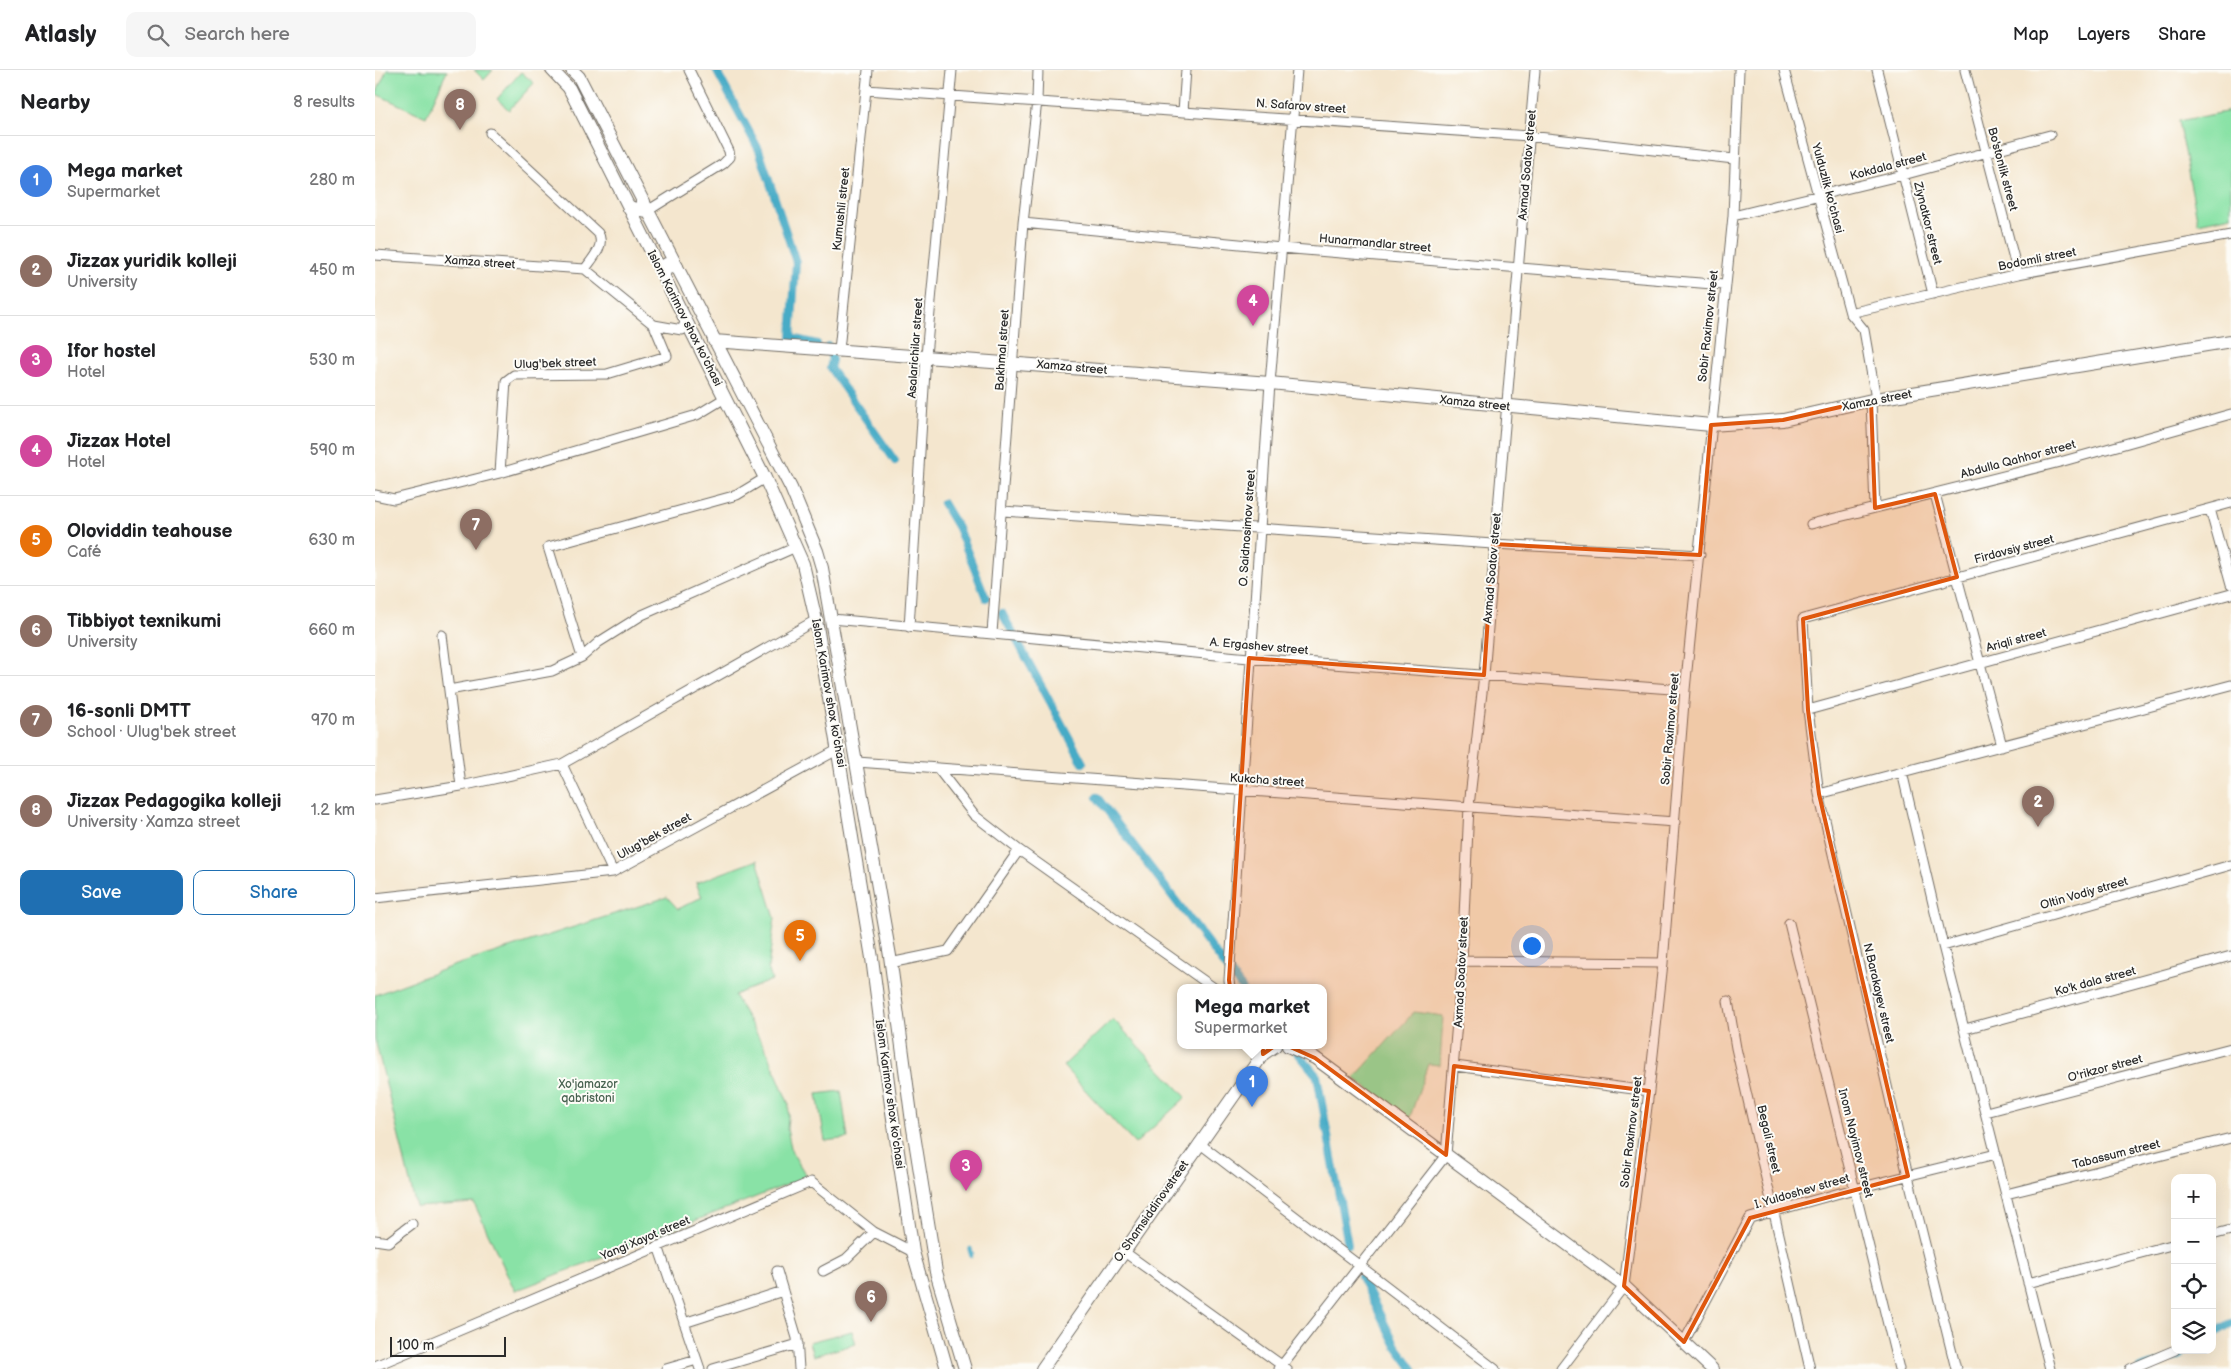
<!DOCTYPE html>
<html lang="en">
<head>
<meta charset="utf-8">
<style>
  body { margin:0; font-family:"Balsamiq Sans",sans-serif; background:#f6f6f6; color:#202124 }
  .controls { position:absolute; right:15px; bottom:15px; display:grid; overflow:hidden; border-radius:10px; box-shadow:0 5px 20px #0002 }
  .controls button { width:45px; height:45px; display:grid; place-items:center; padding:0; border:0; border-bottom:1px solid #e0e0e0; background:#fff; color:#202124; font:25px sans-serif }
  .scale { position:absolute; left:15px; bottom:12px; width:116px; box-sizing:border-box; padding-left:5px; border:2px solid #2b2b2b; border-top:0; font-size:14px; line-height:18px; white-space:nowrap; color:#2b2b2b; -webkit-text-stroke:4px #fdfcf7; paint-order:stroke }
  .you { position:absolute; left:1156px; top:875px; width:18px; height:18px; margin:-12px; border:4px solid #fff; border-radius:50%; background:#1a73e8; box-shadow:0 0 0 8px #1a73e833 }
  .badge { display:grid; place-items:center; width:32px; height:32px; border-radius:50%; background:#1f6fb2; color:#fff; font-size:16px; font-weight:700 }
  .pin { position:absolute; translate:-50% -41px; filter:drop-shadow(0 1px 2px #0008) }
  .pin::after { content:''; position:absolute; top:26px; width:18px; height:15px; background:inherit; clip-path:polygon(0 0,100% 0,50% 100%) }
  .popup { position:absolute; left:802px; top:914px; width:150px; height:65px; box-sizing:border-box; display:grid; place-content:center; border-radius:10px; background:#fff; filter:drop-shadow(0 1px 4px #0005); font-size:16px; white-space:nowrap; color:#757577 }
  .popup b { font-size:19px; color:#202124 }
  .popup::after { content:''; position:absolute; left:50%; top:100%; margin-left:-10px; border:10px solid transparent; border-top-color:#fff }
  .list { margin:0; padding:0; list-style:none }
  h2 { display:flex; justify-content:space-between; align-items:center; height:65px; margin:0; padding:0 20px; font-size:21px }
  h2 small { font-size:16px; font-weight:400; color:#757577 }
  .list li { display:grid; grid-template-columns:32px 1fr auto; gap:15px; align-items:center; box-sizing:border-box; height:90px; padding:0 20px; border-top:1px solid #e0e0e0 }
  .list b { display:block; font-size:19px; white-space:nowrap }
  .list p { margin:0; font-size:16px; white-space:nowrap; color:#757577 }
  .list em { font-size:16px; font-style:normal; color:#757577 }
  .actions { display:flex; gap:10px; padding:15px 20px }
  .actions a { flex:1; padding:11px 0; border:1px solid #1f6fb2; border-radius:10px; text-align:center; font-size:18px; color:#1f6fb2 }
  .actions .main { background:#1f6fb2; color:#fff }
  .icon { flex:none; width:28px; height:28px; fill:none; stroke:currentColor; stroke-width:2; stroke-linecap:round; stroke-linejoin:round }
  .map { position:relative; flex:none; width:1856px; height:1299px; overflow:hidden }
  header { display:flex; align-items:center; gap:30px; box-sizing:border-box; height:70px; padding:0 25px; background:#fff; border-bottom:1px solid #e0e0e0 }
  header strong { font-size:24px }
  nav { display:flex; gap:28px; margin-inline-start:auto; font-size:18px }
  .search { width:350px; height:45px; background:#f6f6f6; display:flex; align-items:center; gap:12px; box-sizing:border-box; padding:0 18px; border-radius:10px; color:#757577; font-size:19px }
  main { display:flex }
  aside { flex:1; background:#fff }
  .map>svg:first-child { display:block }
  .green { fill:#89e2a6; stroke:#5a8668 }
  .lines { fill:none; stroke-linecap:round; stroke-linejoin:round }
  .stream { stroke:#47abc6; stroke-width:2.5 }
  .canal { stroke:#47abc6; stroke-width:8 }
  .street-casing { stroke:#716c64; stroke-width:11 }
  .secondary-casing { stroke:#716c64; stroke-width:14 }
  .primary-casing { stroke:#716c64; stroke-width:16 }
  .street { stroke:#fff; stroke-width:9 }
  .secondary { stroke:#fff; stroke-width:12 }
  .primary { stroke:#fff; stroke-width:14 }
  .marked { fill:#df570e; fill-opacity:0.2; stroke:#df570e; stroke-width:4; stroke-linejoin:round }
  .labels { text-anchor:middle; stroke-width:4; stroke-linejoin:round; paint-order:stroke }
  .street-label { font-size:12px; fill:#2b2b2b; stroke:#fdfcf7 }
  .park-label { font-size:12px; fill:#476250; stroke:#fdfcf7 }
</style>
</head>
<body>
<header>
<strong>Atlasly</strong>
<div class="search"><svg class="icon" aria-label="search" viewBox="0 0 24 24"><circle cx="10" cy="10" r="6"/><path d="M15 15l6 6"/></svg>Search here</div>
<nav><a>Map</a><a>Layers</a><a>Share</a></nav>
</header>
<main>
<aside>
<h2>Nearby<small>8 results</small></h2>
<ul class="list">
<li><span class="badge" style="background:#3f7fe0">1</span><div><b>Mega market</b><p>Supermarket</p></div><em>280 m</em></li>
<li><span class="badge" style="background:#8d6e63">2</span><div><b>Jizzax yuridik kolleji</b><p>University</p></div><em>450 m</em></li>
<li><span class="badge" style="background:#d1479c">3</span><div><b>Ifor hostel</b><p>Hotel</p></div><em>530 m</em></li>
<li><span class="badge" style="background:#d1479c">4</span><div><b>Jizzax Hotel</b><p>Hotel</p></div><em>590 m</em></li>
<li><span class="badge" style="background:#e8710a">5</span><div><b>Oloviddin teahouse</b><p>Café</p></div><em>630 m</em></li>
<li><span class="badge" style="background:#8d6e63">6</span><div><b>Tibbiyot texnikumi</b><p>University</p></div><em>660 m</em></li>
<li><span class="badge" style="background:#8d6e63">7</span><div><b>16-sonli DMTT</b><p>School · Ulug'bek street</p></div><em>970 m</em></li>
<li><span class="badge" style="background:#8d6e63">8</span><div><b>Jizzax Pedagogika kolleji</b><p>University · Xamza street</p></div><em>1.2 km</em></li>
</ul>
<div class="actions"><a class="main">Save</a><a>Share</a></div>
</aside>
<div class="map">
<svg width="1856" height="1299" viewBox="0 0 1856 1299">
  <rect width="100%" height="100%" fill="#fdfcf7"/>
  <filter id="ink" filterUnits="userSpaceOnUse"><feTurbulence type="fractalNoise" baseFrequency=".02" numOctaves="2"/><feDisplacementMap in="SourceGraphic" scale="10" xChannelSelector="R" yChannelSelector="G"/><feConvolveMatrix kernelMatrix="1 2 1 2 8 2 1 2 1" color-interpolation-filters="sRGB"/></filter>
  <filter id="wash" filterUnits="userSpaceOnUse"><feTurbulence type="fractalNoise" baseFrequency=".0096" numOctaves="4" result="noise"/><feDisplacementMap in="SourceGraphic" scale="20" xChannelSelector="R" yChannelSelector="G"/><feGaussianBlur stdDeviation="1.12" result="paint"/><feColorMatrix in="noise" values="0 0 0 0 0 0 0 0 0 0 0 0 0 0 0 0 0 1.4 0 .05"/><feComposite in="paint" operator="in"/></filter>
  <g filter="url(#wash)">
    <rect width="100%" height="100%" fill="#f4e6ce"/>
    <path class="green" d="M12,0L72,1L51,47L1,24Z
      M99,0H118L109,10Z
      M146,2L159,13L134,40L122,29Z
      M1856,41V146L1823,153L1803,51Z
      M382,790L400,848L393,898L397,910L359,925L393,983L414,1035L412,1059L417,1082L432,1107L140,1221L99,1133L41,1137L0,969V925L75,897L292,827L303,839L327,827L321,813Z
      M1039,942L1068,946L1065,995L1053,994L1034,1050L979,1008Z
      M738,949L811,1027L760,1074L688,996Z
      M466,1021L473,1068L450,1071L442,1024Z
      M477,1261L481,1274L438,1286L434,1272Z"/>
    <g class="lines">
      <path class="stream" d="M595,1178H596L597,1180L594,1181Z
        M594,1181H597L598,1183L595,1184Z
        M595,1184H597V1186L596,1187Z"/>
      <path class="canal" d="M341,0L384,80L421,192L416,268L442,274
        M453,276L457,290L455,298L520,391
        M568,433L583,458L611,528
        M627,543L708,693
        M722,727L867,918
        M922,982L942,1006L973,1175
        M986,1207L1021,1276L1038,1299
        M1837,1265L1856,1253
        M1765,1299L1802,1287L1813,1280"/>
    </g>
  </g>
  <g filter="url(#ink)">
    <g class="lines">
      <g class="street-casing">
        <path id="street" d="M1409,0L1475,243L1489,260L1501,329
          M1502,0L1558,224
          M1590,0L1643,204
          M491,20L1154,66L1359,89
          M808,41L811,0
          M115,63L223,163C231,175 217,189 210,199
          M269,143L348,94L355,87L354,81L314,0
          M1358,146L1528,105L1675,65
          M648,153L906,178L1349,215
          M0,185L210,199L279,255L307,260L311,250
          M1475,243L1643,204L1856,165
          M464,280L493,0
          M1496,330L1500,438
          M125,403L131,311L139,305L232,304L292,286L279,255
          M1560,424L1627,676
          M0,425L19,429L125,403L322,345L350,328
          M1835,439L1856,515
          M628,441L1118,474L1325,485
          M1436,454L1685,392L1856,344
          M457,549L874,588L1310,620
          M534,557L551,286L577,0
          M617,563L648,153L662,31L663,0
          M67,565L86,716
          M207,587L173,477L362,425L390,408
          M74,620L177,601L207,587L224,572L267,545L421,477
          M1433,640L1856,524
          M482,692L1300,752
          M187,694L238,802
          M564,700L599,745L644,780L839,918
          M1527,702L1568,876L1675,1299
          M1444,724L1856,615
          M0,730L86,716L187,694L441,550
          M0,828L238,802L464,679
          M1414,853L1524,1299
          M1568,876L1856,795
          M1087,891L1288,893
          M515,893L573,881L644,780
          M855,918L854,910L895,313L922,0
          M1353,931L1361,978L1435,1299
          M1590,959L1856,886
          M1080,996L1274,1021
          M1611,1042L1856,978
          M824,1073L1120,1299
          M1631,1124L1856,1068
          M1837,1165L1856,1160
          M0,1170L13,1172L37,1154
          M283,1176L325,1299
          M748,1181L912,1299
          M402,1201L422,1268L424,1299
          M448,1201L471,1189L499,1162
          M1653,1213L1800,1174
          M309,1253L408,1221
          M1309,1272L1375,1148L1479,1119L1621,1084
          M0,1296L436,1112L499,1162L538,1182
          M291,1299L322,1290
          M338,1299L423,1274
          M904,1299L1071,1085L1087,891L1094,736L1109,605L1160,0
          M1186,1299L1249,1216L1274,1021L1288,893L1310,620L1358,146L1364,0
          M1581,1299L1533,1106L1444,724L1433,640L1428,549L1856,433
          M1755,1299L1800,1280"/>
      </g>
      <g class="secondary-casing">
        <path id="secondary" d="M177,0L194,18L390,408L428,494L441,550L497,888L516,1035L538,1182L572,1299
          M197,0L204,7L416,418L442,481L447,498L515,886L537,1052L561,1202L590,1299
          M339,271L895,313L1336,355L1408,350L1501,329L1856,271
          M913,976L940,988L1249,1216L1337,1299
          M667,1299L888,984L900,976"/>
      </g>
      <g class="primary-casing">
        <path id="primary" d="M255,138L263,141L267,137L268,132
          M288,203L292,195L301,197"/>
      </g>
      <use href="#street" class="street"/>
      <use href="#secondary" class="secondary"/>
      <use href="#primary" class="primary"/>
    </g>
  </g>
  <path class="marked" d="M1496,330L1500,438L1560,424L1582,507L1428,549L1433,640L1444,724L1533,1106L1375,1148L1309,1272L1249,1216L1274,1021L1079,996L1071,1085L940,988L913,976L901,975L888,984L887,960L856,924L854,910L874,588L1109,605L1118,474L1325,485L1336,355L1408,350Z"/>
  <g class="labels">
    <g class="street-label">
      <text transform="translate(926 36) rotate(4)" y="4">N. Safarov street</text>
      <text transform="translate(1152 95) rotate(-85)" y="4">Axmad Soatov street</text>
      <text transform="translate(1513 96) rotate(-15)" y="4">Kokdala street</text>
      <text transform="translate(1628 99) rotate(75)" y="4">Bo'stonlik street</text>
      <text transform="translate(1453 118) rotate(75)" y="4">Yulduzlik ko'chasi</text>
      <text transform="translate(466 139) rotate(-84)" y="4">Kumushli street</text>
      <text transform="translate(1553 153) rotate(76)" y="4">Ziynatkor street</text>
      <text transform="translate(1000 173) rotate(5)" y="4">Hunarmandlar street</text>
      <text transform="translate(1662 189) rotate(-11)" y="4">Bodomli street</text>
      <text transform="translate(105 192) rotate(4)" y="4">Xamza street</text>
      <text transform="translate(310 248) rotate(63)" y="4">Islom Karimov shox ko'chasi</text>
      <text transform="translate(1333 256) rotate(-84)" y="4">Sobir Raximov street</text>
      <text transform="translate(540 278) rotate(-86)" y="4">Asalarichilar street</text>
      <text transform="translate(627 280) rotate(-86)" y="4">Bakhmal street</text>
      <text transform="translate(180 293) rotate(-2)" y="4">Ulug'bek street</text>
      <text transform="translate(697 297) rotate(5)" y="4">Xamza street</text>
      <text transform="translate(1502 330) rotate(-11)" y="4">Xamza street</text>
      <text transform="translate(1100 333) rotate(6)" y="4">Xamza street</text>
      <text transform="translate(1643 389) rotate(-15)" y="4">Abdulla Qahhor street</text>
      <text transform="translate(872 458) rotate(-86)" y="4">O. Saidnosimov street</text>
      <text transform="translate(1639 479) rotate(-15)" y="4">Firdavsiy street</text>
      <text transform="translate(1117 498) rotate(-85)" y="4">Axmad Soatov street</text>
      <text transform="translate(1641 570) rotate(-15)" y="4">Ariqli street</text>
      <text transform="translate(884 576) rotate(5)" y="4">A. Ergashev street</text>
      <text transform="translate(454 623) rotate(80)" y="4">Islom Karimov shox ko'chasi</text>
      <text transform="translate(1295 659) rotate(-85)" y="4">Sobir Raximov street</text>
      <text transform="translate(892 710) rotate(4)" y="4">Kukcha street</text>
      <text transform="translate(279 766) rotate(-29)" y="4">Ulug'bek street</text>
      <text transform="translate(1709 823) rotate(-16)" y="4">Oltin Vodiy street</text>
      <text transform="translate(1086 902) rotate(-87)" y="4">Axmad Soatov street</text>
      <text transform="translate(1720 911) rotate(-15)" y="4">Ko'k dala street</text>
      <text transform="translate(1504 923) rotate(77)" y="4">N.Barakayev street</text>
      <text transform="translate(1730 998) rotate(-15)" y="4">O'rikzor street</text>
      <text transform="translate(515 1024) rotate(82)" y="4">Islom Karimov shox ko'chasi</text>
      <text transform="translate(1256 1062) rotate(-83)" y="4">Sobir Raximov street</text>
      <text transform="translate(1394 1069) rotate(77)" y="4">Begali street</text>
      <text transform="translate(1481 1073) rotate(76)" y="4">Inom Nayimov street</text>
      <text transform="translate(1741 1084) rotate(-14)" y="4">Tabassum street</text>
      <text transform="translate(1427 1121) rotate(-16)" y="4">I. Yuldoshev street</text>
      <text transform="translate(776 1141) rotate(-55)" y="4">O. Shamsiddinovstreet</text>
      <text transform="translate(270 1168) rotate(-23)" y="4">Yangi Xayot street</text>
    </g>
    <g class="park-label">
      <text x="213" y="1018">Xo'jamazor<tspan x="213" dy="14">qabristoni</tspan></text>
    </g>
  </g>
</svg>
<div class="controls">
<button>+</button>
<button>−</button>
<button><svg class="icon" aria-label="locate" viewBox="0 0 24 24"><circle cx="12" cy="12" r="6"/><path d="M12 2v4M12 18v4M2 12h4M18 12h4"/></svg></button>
<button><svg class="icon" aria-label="layers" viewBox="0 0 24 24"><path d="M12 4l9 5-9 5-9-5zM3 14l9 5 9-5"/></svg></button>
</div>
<div class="scale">100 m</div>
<div class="you"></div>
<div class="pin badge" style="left:877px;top:1037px;background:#3f7fe0">1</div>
<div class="popup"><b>Mega market</b>Supermarket</div>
<div class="pin badge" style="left:1663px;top:757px;background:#8d6e63">2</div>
<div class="pin badge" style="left:591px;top:1121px;background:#d1479c">3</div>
<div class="pin badge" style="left:878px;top:256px;background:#d1479c">4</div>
<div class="pin badge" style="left:425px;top:891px;background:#e8710a">5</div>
<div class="pin badge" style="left:496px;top:1252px;background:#8d6e63">6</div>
<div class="pin badge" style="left:101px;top:480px;background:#8d6e63">7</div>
<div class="pin badge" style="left:85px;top:60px;background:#8d6e63">8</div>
</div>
</main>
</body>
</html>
